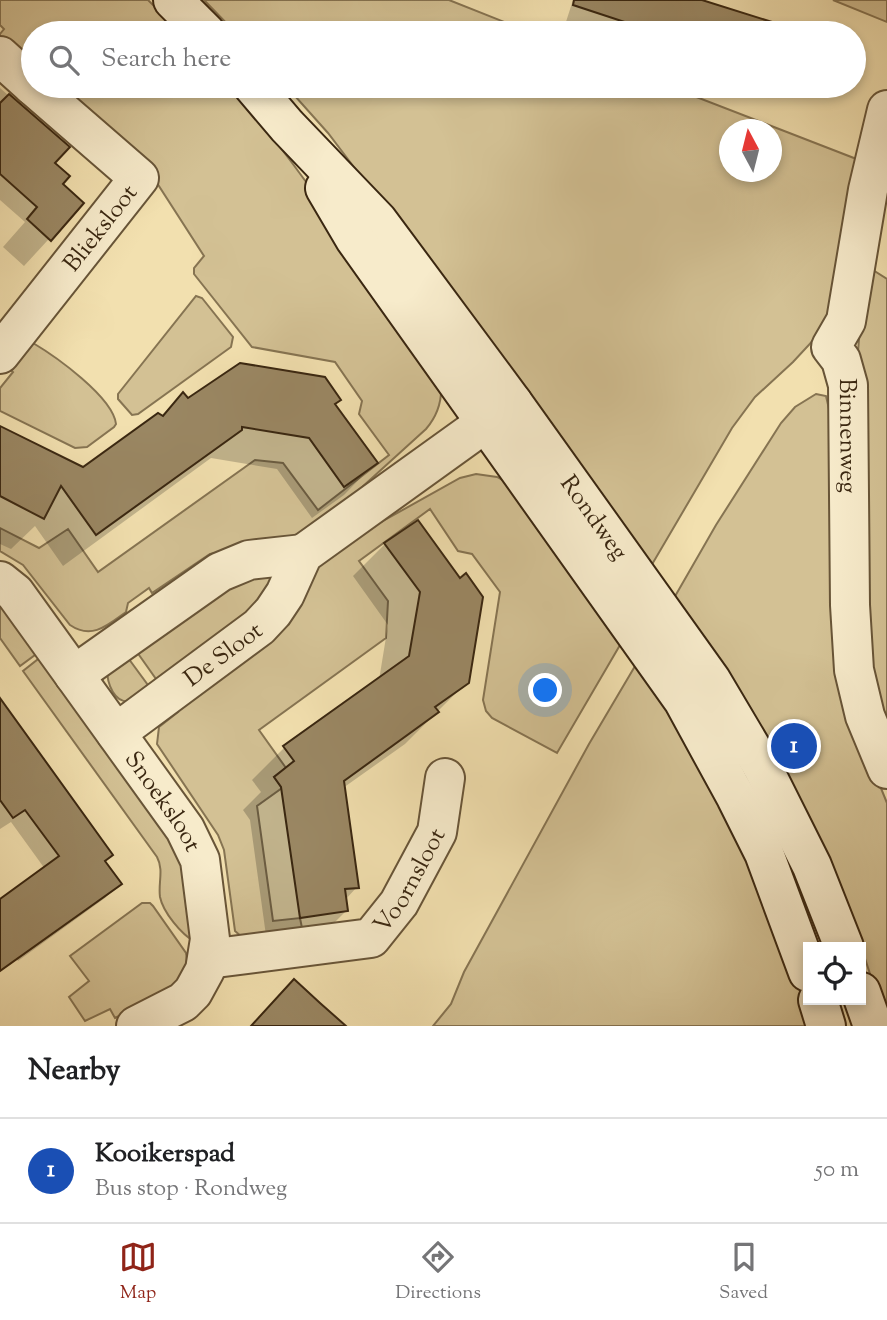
<!DOCTYPE html>
<html lang="en">
<head>
<meta charset="utf-8">
<style>
  body { margin:0; font-family:"Sorts Mill Goudy",serif; background:#f2f2f2; color:#202124 }
  .controls { position:absolute; right:21px; bottom:21px; display:grid; overflow:hidden; border-radius:0px; box-shadow:0 4px 10px #0003 }
  .controls button { width:63px; height:63px; display:grid; place-items:center; padding:0; border:0; border-bottom:2px solid #e0e0e0; background:#fff; color:#202124; font:35px sans-serif }
  .compass { position:absolute; left:719px; top:119px; width:63px; height:63px; border-radius:50%; background:#fff; box-shadow:0 4px 10px #0003; rotate:353deg }
  .you { position:absolute; left:546px; top:691px; width:24px; height:24px; margin:-18px; border:5px solid #fff; border-radius:50%; background:#1a73e8; box-shadow:0 0 0 10px #1a73e833 }
  .badge { display:grid; place-items:center; width:46px; height:46px; border-radius:50%; background:#8f2418; color:#fff; font-size:23px; font-weight:700 }
  .pin { position:absolute; translate:-50% -50%; border:4px solid #fff; box-shadow:0 2px 7px #0006 }
  .list { margin:0; padding:0; list-style:none }
  h2 { display:flex; justify-content:space-between; align-items:center; height:91px; margin:0; padding:0 28px; font-size:30px }
  h2 small { font-size:23px; font-weight:400; color:#757577 }
  .list li { display:grid; grid-template-columns:46px 1fr auto; gap:21px; align-items:center; box-sizing:border-box; height:105px; padding:0 28px; border-top:2px solid #e0e0e0 }
  .list b { display:block; font-size:26px; white-space:nowrap }
  .list p { margin:0; font-size:23px; white-space:nowrap; color:#757577 }
  .list em { font-size:23px; font-style:normal; color:#757577 }
  .icon { flex:none; width:38px; height:38px; fill:none; stroke:currentColor; stroke-width:2; stroke-linecap:round; stroke-linejoin:round }
  .map { position:relative; flex:none; width:887px; height:1026px; overflow:hidden }
  .search { position:absolute; background:#fff; box-shadow:0 4px 10px #0003; left:21px; right:21px; top:21px; height:77px; display:flex; align-items:center; gap:18px; box-sizing:border-box; padding:0 24px; border-radius:38px; color:#757577; font-size:26px }
  .sheet { height:196px; background:#fff }
  nav { display:flex; justify-content:space-around; align-items:center; box-sizing:border-box; height:98px; border-top:2px solid #e0e0e0; background:#fff; font-size:19px; color:#757577 }
  nav a { display:grid; justify-items:center; gap:4px }
  nav .on { color:#8f2418 }
  .map>svg:first-child { display:block }
  .green { fill:#d3c194; stroke:#867452; stroke-width:2; fill-rule:evenodd }
  .shadow { fill:#0003 }
  .building { fill:#9a8763; stroke:#3a2711; stroke-width:2 }
  .lines { fill:none; stroke-linecap:round; stroke-linejoin:round }
  .minor-casing { stroke:#685538; stroke-width:42 }
  .secondary-casing { stroke:#3a2711; stroke-width:42 }
  .minor { stroke:#f7ebcb; stroke-width:38 }
  .secondary { stroke:#f7ebcb; stroke-width:38 }
  .labels { text-anchor:middle; stroke-width:5; stroke-linejoin:round; paint-order:stroke }
  .street-label { font-size:24px; fill:#3a2711; stroke:#f7ebcb }
</style>
</head>
<body>
<div class="map">
<svg width="887" height="1026" viewBox="0 0 887 1026">
  <rect width="100%" height="100%" fill="#f2e0af"/>
  <filter id="stains"><feTurbulence type="fractalNoise" baseFrequency=".00286" numOctaves="4"/><feColorMatrix values="0 0 0 0 .2 0 0 0 0 .09 0 0 0 0 .02 0 0 0 .5 -.17"/></filter>
  <radialGradient id="worn" r=".72"><stop offset=".6" stop-color="#630" stop-opacity="0"/><stop offset="1" stop-color="#630" stop-opacity=".3"/></radialGradient>
  <path class="green" d="M0,0H148L181,33H33V72L0,42V34L4,29L0,25Z
    M204,0H449L532,33H236Z
    M833,0H887V22Z
    M49,86H230C311,178 375,283 441,386C442,403 437,416 426,429L339,508L294,539L210,554L152,593L149,588L128,603L126,612C108,625 92,640 70,625L23,565L0,551V528L39,548L68,529L98,572L255,460L283,463L318,510L389,455L359,414L362,401L335,362L252,347L194,274V268L204,256L155,180Z
    M286,86H668L859,160L832,320L793,362L755,397L732,428L647,573L372,191L328,133ZM730,130H772V172H730Z
    M865,265L887,279V728L871,687L857,364Z
    M196,296L202,298L233,337L231,347L138,414L132,415L118,399V394Z
    M33,343C55,356 113,397 116,424L114,427L87,447L75,448L0,411V388L13,372L5,365Z
    M816,394L826,396L829,409L831,579L845,700L887,803V1026L855,928L670,605L716,525L781,423L795,407Z
    M476,474L497,477L506,482L627,633L557,753L492,718L486,711L483,700L500,592L472,554L458,551L430,509L359,561L388,601L386,638L259,730L286,768L274,777L282,788L257,806L273,921L300,918L302,928L243,938L235,931L224,850L218,835L157,744L159,727L178,712L171,701L311,572L356,536L460,478Z
    M271,568L276,589L161,686L132,645L226,579Z
    M0,599L39,652L20,666L0,638Z
    M123,651L153,692C147,695 139,700 132,701C114,705 107,683 107,669Z
    M42,656L181,850L195,942C181,934 163,912 160,897C158,883 164,870 157,857L23,671Z
    M641,656L711,778L791,953L810,1026H433L451,1004L464,972L589,744Z
    M142,903H150L153,906L186,953C193,989 140,1005 115,1018L110,1009L85,1021L69,997L89,981L70,956Z"/>
  <path class="shadow" d="M573,0H696L809,33H581L564,28Z
    M780,86H822L812,96Z
    M0,88L67,147L53,164L60,184L82,203L24,266L3,247L25,222L0,200Z
    M183,394L188,401L333,405L375,463L344,495L312,518L277,469L211,458L63,566L35,526L11,549L0,544V427L83,469L160,417Z
    M418,522L467,682L405,744L343,788L357,887L345,900L346,911L314,943L268,950L250,820L243,810L261,792L252,780L284,748L379,680L388,625L353,576L385,544Z
    M0,701L119,884L105,898L18,961L0,935V902L45,869L11,822L0,829Z"/>
  <path class="building" d="M574,0H702L788,27L787,33H658L573,5Z
    M9,94L70,147L55,163L70,176L63,184L84,203L51,241L27,219L37,207L0,174V103Z
    M240,363L325,377L341,400L335,404L378,463L344,487L309,438L242,427V430L96,535L61,486L44,519L0,496V426L83,467L158,413L163,416L183,392L188,398Z
    M418,520L460,578L466,573L483,597L469,683L435,707L439,712L344,781L359,888L345,889L348,911L300,918L281,787L274,777L294,761L283,746L409,656L420,592L384,543Z
    M0,698L113,855L105,861L122,884L0,971V899L59,856L25,810L13,818L0,800Z
    M294,979L320,1003L346,1026H251Z"/>
  <g class="lines">
    <g class="minor-casing">
      <g id="minor">
        <path d="M0,56L33,86"/>
        <path id="s1" d="M887,110L868,190L846,321L831,347L841,360L848,385L850,605L854,670L865,716L887,769"/>
        <path id="s2" d="M0,354L139,178L33,86"/>
        <path id="s3" d="M0,581L15,593L185,829L200,860L210,939L205,970L193,992L183,1002L136,1026"/>
        <path d="M74,675L220,572L249,560L303,554"/>
        <path id="s4" d="M116,733L259,627L273,612L285,594L303,554L513,403"/>
        <path id="s5" d="M208,959L371,938L399,903L437,832L445,778"/>
      </g>
    </g>
    <g class="secondary-casing">
      <g id="secondary">
        <path d="M173,0L206,33"/>
        <path id="s6" d="M253,86L287,126L378,221L513,403L711,680L762,766L812,866L844,947"/>
        <path d="M325,188L355,239L683,700L736,797L764,853L808,972"/>
        <path d="M861,992L873,1026"/>
        <path d="M818,1000L826,1026"/>
      </g>
    </g>
    <use href="#minor" class="minor"/>
    <use href="#secondary" class="secondary"/>
  </g>
  <g class="labels">
    <g class="street-label">
      <text dy="8" stroke="none"><textPath href="#s2" startOffset="161">Blieksloot</textPath></text>
      <text dy="8" stroke="none"><textPath href="#s1" startOffset="338">Binnenweg</textPath></text>
      <text dy="8" stroke="none"><textPath href="#s6" startOffset="551">Rondweg</textPath></text>
      <text dy="8" stroke="none"><textPath href="#s4" startOffset="133">De Sloot</textPath></text>
      <text dy="8" stroke="none"><textPath href="#s3" startOffset="275">Snoeksloot</textPath></text>
      <text dy="8" stroke="none"><textPath href="#s5" startOffset="234">Voornsloot</textPath></text>
    </g>
  </g>
  <rect width="100%" height="100%" filter="url(#stains)"/>
  <rect width="100%" height="100%" fill="url(#worn)"/>
</svg>
<div class="controls">
<button><svg class="icon" aria-label="locate" viewBox="0 0 24 24"><circle cx="12" cy="12" r="6"/><path d="M12 2v4M12 18v4M2 12h4M18 12h4"/></svg></button>
</div>
<svg class="compass" viewBox="-18 -18 36 36"><path d="M0-13l5 13h-10z" fill="#e53935"/><path d="M0 13l5-13h-10z" fill="#757577"/></svg>
<div class="you"></div>
<div class="pin badge" style="left:794px;top:746px;background:#1a4fb4">1</div>
<div class="search"><svg class="icon" aria-label="search" viewBox="0 0 24 24"><circle cx="10" cy="10" r="6"/><path d="M15 15l6 6"/></svg>Search here</div>
</div>
<section class="sheet">
<h2>Nearby<small></small></h2>
<ul class="list">
<li><span class="badge" style="background:#1a4fb4">1</span><div><b>Kooikerspad</b><p>Bus stop · Rondweg</p></div><em>50 m</em></li>
</ul>
</section>
<nav>
<a class="on"><svg class="icon" aria-label="map" viewBox="0 0 24 24"><path d="M3 6l6-2 6 2 6-2v14l-6 2-6-2-6 2zM9 4v14M15 6v14"/></svg>Map</a>
<a><svg class="icon" aria-label="directions" viewBox="0 0 24 24"><path d="M12 3l9 9-9 9-9-9zM9 14v-3h6M13 9l2 2-2 2"/></svg>Directions</a>
<a><svg class="icon" aria-label="saved" viewBox="0 0 24 24"><path d="M7 4h10v16l-5-4-5 4z"/></svg>Saved</a>
</nav>
</body>
</html>
